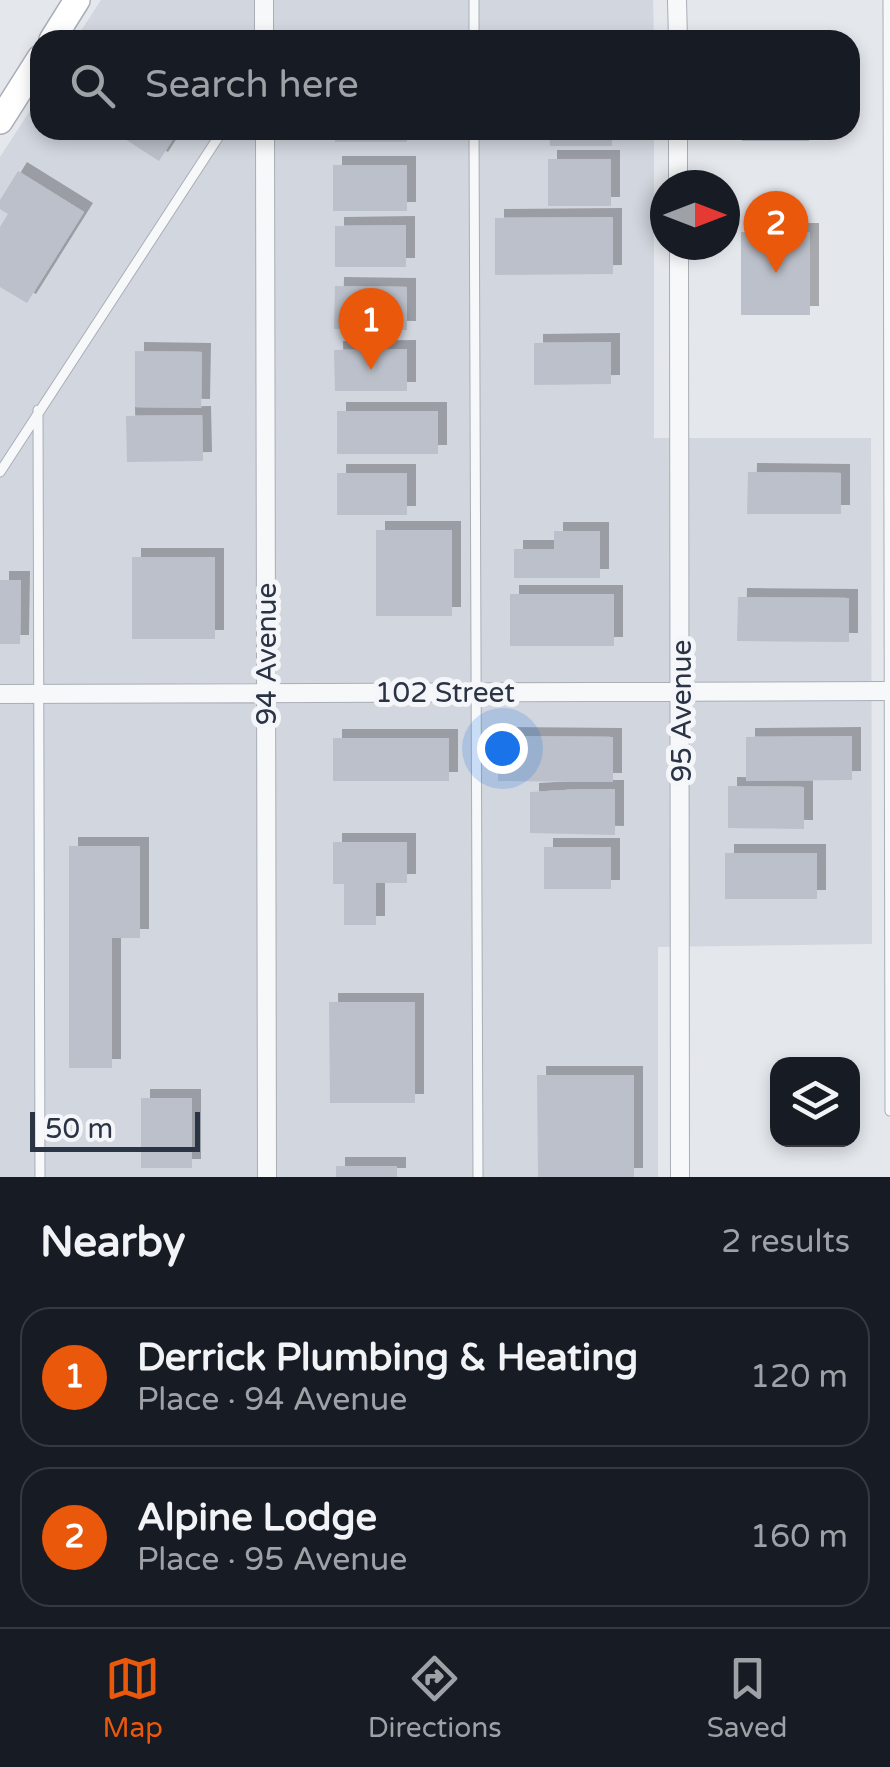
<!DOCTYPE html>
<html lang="en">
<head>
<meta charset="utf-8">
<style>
  body { margin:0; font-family:"Varela Round",sans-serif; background:#20242c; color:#f1f3f6 }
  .controls { position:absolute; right:30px; bottom:30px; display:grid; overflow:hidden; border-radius:20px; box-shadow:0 5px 15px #0003 }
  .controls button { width:90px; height:90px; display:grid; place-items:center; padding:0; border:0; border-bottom:2px solid #363941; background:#171b24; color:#f1f3f6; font:50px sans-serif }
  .compass { position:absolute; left:650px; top:170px; width:90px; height:90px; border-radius:50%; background:#171b24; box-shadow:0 5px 15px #0003; rotate:90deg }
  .scale { position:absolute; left:30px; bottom:25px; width:170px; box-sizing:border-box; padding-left:10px; border:5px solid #2b3445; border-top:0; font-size:28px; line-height:35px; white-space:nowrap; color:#2b3445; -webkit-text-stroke:8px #f4f6f9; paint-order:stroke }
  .you { position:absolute; left:502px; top:748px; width:35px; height:35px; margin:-25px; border:8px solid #fff; border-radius:50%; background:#1a73e8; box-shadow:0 0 0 15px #1a73e833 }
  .badge { display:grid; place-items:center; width:65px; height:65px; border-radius:50%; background:#ea580c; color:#fff; font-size:32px; font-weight:700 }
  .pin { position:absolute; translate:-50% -82px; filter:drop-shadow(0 2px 5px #0008) }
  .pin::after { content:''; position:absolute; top:52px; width:35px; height:30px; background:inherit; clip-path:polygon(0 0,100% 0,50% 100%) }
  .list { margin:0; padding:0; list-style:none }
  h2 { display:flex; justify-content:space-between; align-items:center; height:130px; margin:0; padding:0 40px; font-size:42px }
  h2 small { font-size:32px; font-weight:400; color:#9ea1a6 }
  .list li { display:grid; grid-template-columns:65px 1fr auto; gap:30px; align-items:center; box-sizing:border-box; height:140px; margin:0 20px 20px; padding:0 20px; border:2px solid #363941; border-radius:30px }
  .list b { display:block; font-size:38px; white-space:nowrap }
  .list p { margin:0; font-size:32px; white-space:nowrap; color:#9ea1a6 }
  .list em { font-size:32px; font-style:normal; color:#9ea1a6 }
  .icon { flex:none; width:55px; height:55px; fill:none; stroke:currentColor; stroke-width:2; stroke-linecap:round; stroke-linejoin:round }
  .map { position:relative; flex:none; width:890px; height:1177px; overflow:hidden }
  .search { position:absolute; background:#171b24; box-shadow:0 5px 15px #0003; left:30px; right:30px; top:30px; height:110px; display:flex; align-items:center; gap:25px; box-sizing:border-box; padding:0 35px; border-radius:30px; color:#9ea1a6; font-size:38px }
  .sheet { height:450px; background:#171b24 }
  nav { display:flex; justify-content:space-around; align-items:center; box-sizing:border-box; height:140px; border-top:2px solid #363941; background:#171b24; font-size:28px; color:#9ea1a6 }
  nav a { display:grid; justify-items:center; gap:5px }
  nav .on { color:#ea580c }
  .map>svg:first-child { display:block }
  .built { fill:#d2d6de }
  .building { fill:#bbc0ca; filter:url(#shadow) }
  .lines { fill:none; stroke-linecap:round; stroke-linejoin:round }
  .lane-casing { stroke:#a9aeb7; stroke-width:11 }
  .street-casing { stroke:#a9aeb7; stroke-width:20 }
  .secondary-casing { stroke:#a9aeb7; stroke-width:28 }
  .lane { stroke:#f7f8fa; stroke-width:9 }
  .street { stroke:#f7f8fa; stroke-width:18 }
  .secondary { stroke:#fff; stroke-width:25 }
  .labels { text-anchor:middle; stroke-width:10; stroke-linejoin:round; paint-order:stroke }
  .street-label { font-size:28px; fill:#2b3445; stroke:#f4f6f9 }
</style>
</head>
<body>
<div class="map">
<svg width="890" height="1177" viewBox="0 0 890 1177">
  <defs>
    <filter id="shadow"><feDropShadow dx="9" dy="-9" stdDeviation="0" flood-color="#0004"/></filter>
  </defs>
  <rect width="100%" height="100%" fill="#e4e7ec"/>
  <path class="built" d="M101,0H653L654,40H75Z
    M40,95V130H654V438H871L872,944L658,947V1177H0V157Z"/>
  <path class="building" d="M111,130H179L159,161Z
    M335,130H407V142H335Z
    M549,130H612V146H550Z
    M742,130H809V141H742Z
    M548,159H611V206H548Z
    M333,165H407V211H333Z
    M18,171L84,212L27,303L0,287V227L8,214L0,209V200Z
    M613,217V274L495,275V218Z
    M406,225V267H335V226Z
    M741,232H810V315H741Z
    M335,286L407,287V330L334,329Z
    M611,342V384L534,385V343Z
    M407,349V391H335L334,350Z
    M135,351L202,352L201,408L135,407Z
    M337,411H438V454H337Z
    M202,415L203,461L127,462L126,416Z
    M748,472L841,473V514H747Z
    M337,473H407V515H337Z
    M376,530H452V616H376Z
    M554,531H600V578H514V549H554Z
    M132,557H215V639H132Z
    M0,580H21L20,644H0Z
    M510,594H614V646H510Z
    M738,597L849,598V642L737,641Z
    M498,736L613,737V782L498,781Z
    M852,736V780L746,781V737Z
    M333,738H449V781H333Z
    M728,786L804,787V829L728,828Z
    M582,789H615V835L530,833V792Z
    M333,842H407V883H376V925H344V884H333Z
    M69,846H140V938H112V1068H69Z
    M544,847H611V889H544Z
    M725,853H817V899H725Z
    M329,1002H415V1103H330Z
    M537,1075H634V1177H538Z
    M141,1098H192V1168H141Z
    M336,1166H397V1177H336Z"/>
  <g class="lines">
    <g class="lane-casing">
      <path id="lane" d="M888,0L890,1111
        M474,40V0
        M474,130L478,1177
        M38,410L40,1177
        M0,472L221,133L238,130"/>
    </g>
    <g class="street-casing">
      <path id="street" d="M264,0V40
        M677,0L678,40
        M265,130L267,1177
        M678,130V185
        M679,245L680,1177
        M0,694L890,691"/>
    </g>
    <g class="secondary-casing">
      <path id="secondary" d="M52,40L77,0
        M0,121L40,58"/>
    </g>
    <use href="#lane" class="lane"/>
    <use href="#street" class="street"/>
    <use href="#secondary" class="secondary"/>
  </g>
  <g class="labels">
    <g class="street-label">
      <text transform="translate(266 654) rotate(-90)" y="10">94 Avenue</text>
      <text x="445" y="702">102 Street</text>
      <text transform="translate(681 711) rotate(-90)" y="10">95 Avenue</text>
    </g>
  </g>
</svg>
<div class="controls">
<button><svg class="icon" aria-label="layers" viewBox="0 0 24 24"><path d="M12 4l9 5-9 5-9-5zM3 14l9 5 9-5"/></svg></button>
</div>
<svg class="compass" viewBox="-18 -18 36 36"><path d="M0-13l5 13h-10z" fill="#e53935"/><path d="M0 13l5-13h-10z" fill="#9ea1a6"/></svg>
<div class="scale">50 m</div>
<div class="you"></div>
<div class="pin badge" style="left:371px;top:370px">1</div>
<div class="pin badge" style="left:776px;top:273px">2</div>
<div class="search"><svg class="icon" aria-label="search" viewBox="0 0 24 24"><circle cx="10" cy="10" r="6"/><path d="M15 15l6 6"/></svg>Search here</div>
</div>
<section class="sheet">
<h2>Nearby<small>2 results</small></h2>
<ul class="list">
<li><span class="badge">1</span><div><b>Derrick Plumbing &amp; Heating</b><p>Place · 94 Avenue</p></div><em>120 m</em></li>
<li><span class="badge">2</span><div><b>Alpine Lodge</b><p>Place · 95 Avenue</p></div><em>160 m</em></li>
</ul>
</section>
<nav>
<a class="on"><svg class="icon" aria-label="map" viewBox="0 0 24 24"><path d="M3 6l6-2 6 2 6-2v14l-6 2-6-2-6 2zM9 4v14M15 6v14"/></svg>Map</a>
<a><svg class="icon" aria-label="directions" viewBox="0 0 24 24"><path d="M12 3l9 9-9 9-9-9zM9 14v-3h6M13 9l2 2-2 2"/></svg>Directions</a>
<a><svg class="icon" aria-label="saved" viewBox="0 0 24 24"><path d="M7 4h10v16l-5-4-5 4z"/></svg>Saved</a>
</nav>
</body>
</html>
